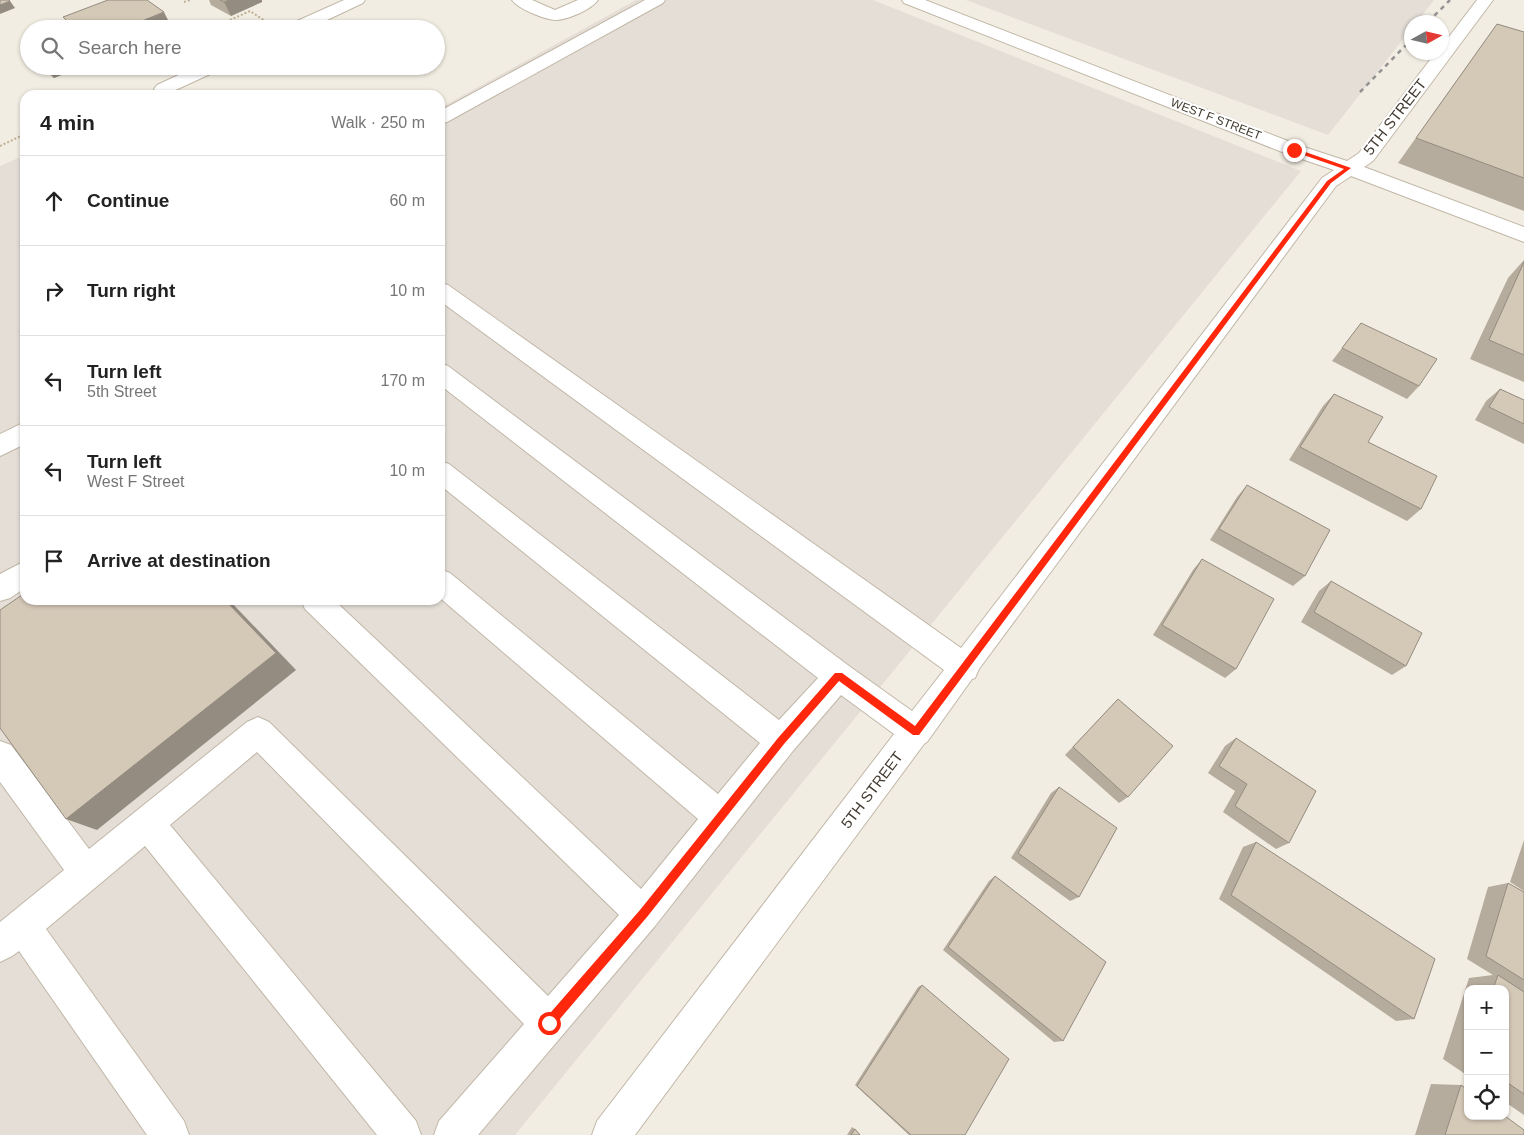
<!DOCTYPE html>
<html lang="en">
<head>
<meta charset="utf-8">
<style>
  body { margin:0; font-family:Arial,sans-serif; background:#f6f6f6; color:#222 }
  .controls { position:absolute; right:15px; bottom:15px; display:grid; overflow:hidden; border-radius:10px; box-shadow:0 1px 4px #0004 }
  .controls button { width:45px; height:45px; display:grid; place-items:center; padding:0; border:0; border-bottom:1px solid #e0e0e0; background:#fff; color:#222; font:25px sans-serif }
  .compass { position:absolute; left:1404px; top:15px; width:45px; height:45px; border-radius:50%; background:#fff; box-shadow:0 1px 4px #0004; rotate:82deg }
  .stop { position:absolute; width:15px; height:15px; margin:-11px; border:4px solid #ff270c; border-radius:50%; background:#fff }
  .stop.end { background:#ff270c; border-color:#fff; box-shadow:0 1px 5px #0008 }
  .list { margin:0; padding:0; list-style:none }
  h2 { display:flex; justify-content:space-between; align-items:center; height:65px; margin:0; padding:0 20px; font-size:21px }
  h2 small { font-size:16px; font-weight:400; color:#767676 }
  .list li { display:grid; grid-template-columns:32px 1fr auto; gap:15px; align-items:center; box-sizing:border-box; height:90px; padding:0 20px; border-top:1px solid #e0e0e0 }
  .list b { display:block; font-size:19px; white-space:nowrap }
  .list p { margin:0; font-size:16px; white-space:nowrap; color:#767676 }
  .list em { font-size:16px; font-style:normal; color:#767676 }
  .icon { flex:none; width:28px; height:28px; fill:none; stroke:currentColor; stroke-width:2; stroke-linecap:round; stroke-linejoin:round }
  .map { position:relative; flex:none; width:1524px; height:1135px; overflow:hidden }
  .search { position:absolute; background:#fff; box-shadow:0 1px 4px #0004; left:20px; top:20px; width:425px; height:55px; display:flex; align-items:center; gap:12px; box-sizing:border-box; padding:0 18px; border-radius:28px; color:#767676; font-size:19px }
  .panel { position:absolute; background:#fff; box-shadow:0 1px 4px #0004; left:20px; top:90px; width:425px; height:515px; border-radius:15px }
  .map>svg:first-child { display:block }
  .industrial { fill:#e4ded7 }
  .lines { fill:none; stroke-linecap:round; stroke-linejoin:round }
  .minor-casing { stroke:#c1b7a7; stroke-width:2 }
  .path { stroke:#c1af95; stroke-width:2; stroke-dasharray:2 2; stroke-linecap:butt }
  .minor { fill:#fff; fill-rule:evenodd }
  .rail { stroke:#939393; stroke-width:2.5; stroke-dasharray:4.5 4.5; stroke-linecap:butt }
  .wall { fill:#b6ac9d }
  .shaded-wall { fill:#948c80 }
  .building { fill:#d4c8b7; stroke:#948c80 }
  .route { fill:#ff270c }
  .labels { text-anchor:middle; stroke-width:4.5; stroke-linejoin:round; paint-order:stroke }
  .far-street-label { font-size:12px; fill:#443c32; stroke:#fff }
  .street-label { font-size:15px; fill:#443c32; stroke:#fff }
</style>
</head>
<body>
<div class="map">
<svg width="1524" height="1135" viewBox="0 0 1524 1135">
  <rect width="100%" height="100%" fill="#f2ede2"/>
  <path class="industrial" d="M636,0H873L1301,171L515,1135H0V166L25,155V600H440V108Z
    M966,0H1434L1417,22H1412L1411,29L1328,135Z"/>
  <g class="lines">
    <g class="minor-casing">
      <path id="minor" d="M344,0H365L363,3L308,29H286L288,25Z
        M512,0H532L555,10L578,0H598C591,10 567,20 555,20C544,19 518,9 512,0Z
        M645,0H665L663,3L447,122L440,124V111Z
        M902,0H925L1301,146L1347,161L1359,153L1436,52H1442V46L1477,0H1493L1373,161L1364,167L1524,227V242L1351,176L1336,186L979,669L975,678L972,679L927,742L924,744L635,1135H592L597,1121L894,734L841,695L792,752L655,926L478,1135H434L439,1121L524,1024L257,752L170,825L416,1121L421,1135H377L145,846L46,929L184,1121L189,1135H147L19,951L12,956L0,962V922L64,870L0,782V741L11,745L89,849L247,722L258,717L269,722L548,996L619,915L305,609L301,600H334L641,889L698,819L440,598V569L450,573L718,794L760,743L440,485V461L449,464L779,720L818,678L440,385V363L448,366L849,666L912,711L944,670L440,301V283L448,285L961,648L1322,178L1334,170L1287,154L904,3Z
        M198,66H222L219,70L169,93L163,94L157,93L154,89L157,85Z
        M25,422V444L0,456V434Z
        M25,561V588L10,598L0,601V574Z"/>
    </g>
    <path class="path" d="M184,2L190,0
      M219,25L250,11L265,21
      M0,146L25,134"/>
    <use href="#minor" class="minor"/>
    <path class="rail" d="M1428,22L1450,0
      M1360,92L1412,39"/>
  </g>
  <path class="wall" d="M209,0H263H262V2L231,16L211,5Z
    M1497,24L1524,32V211L1398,163Z
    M29,42V56L21,45Z
    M39,66H83L54,78Z
    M1524,260V382L1470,359L1508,278Z
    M1361,323L1419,386L1407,399L1332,361Z
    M1500,389L1524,400V444L1475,420L1486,401Z
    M1334,394L1368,442L1421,509L1407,521L1289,460L1323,406Z
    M1247,485L1305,576L1293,586L1210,540L1237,497Z
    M1202,559L1236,669L1225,678L1153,635L1193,570Z
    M1331,581L1406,666L1392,675L1301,622L1319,591Z
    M1118,699L1128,797L1119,803L1065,755Z
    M1236,738L1289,843L1276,849L1223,812L1235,791L1208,773L1225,746Z
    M1059,787L1079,897L1070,901L1011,858L1051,793Z
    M1524,840V891L1510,882Z
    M1256,842L1414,1019L1396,1021L1219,899L1243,847Z
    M995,876L1063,1041L1054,1042L943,950L989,881Z
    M1508,883L1524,892V1115L1505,1102V989H1468V1076L1443,1059L1469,978L1493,975L1467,959L1488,887Z
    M922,985L965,1135H909L855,1085L918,987Z
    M1431,1084L1461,1085L1524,1135H1415Z
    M852,1127L855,1129L860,1135H847Z"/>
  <path class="shaded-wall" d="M229,0H263H262V2L231,16L224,2Z
    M10,1L15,8L0,14V5Z
    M164,12L171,26L164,29H122Z
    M45,66H83L54,78Z
    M225,600H229L296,670L97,830L66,819Z"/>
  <path class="building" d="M0,0H9L10,1L0,5Z
    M108,0H147L164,12L122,29H59L57,27L68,22L63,17Z
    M220,0H229L224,2Z
    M1497,24L1524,32V178L1416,138Z
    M29,42V52L21,45Z
    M1524,262V355L1489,340Z
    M1361,323L1437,359L1419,386L1342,348Z
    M1500,389L1524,400V424L1489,407Z
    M1334,394L1383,417L1368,442L1437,476L1421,509L1300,447Z
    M1247,485L1330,530L1305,576L1219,529Z
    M1202,559L1274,599L1236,669L1162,625Z
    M1331,581L1422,633L1406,666L1314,612Z
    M25,593V600H225L276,653L66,819L0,728V610Z
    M1118,699L1173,746L1128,797L1073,747Z
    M1236,738L1316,791L1289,843L1235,806L1247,784L1219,766Z
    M1059,787L1117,828L1079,897L1018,853Z
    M1256,842L1435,959L1414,1019L1231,895Z
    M995,876L1106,962L1063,1041L948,947Z
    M1508,883L1524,892V980L1486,956Z
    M1498,975L1524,992V1094L1505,1081V989H1493Z
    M922,985L1009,1059L965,1135H911L857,1086Z
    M1461,1085L1468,1090V1116H1505L1524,1130V1135H1445Z
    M855,1129L860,1135H851Z"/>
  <path class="route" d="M1294,148L1351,168L1331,183L919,735H913L839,681L784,744L647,917L553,1027L549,1028L545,1027L544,1023L545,1019L640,910L778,738L835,673H842L915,726L1327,181L1344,169L1292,151Z"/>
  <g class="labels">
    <g class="far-street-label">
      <text transform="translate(1216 119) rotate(21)" y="4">WEST F STREET</text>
    </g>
    <g class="street-label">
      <text transform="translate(1395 117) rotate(-52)" y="5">5TH STREET</text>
      <text transform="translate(872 790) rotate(-53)" y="5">5TH STREET</text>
    </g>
  </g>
</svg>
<div class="controls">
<button>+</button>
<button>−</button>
<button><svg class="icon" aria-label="locate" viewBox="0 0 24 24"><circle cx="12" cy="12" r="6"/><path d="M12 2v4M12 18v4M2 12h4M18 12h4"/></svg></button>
</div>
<svg class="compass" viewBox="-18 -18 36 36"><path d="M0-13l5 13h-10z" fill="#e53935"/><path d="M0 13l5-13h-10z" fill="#767676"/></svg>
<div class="stop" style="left:549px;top:1023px"></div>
<div class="stop end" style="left:1294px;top:150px"></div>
<div class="search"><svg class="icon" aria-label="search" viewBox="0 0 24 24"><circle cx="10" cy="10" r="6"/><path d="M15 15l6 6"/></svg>Search here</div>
<section class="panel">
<h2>4 min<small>Walk · 250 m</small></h2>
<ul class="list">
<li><svg class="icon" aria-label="ahead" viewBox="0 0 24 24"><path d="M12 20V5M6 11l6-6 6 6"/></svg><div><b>Continue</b></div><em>60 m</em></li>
<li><svg class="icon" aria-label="right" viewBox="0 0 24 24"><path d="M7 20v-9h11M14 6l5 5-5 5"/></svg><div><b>Turn right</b></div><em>10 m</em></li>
<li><svg class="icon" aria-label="left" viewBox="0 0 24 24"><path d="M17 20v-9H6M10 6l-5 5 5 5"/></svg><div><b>Turn left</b><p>5th Street</p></div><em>170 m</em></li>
<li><svg class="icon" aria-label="left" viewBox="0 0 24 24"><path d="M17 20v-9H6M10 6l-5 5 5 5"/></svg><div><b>Turn left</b><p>West F Street</p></div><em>10 m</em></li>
<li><svg class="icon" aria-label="arrive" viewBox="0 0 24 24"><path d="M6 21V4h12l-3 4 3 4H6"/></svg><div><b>Arrive at destination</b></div></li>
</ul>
</section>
</div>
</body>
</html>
